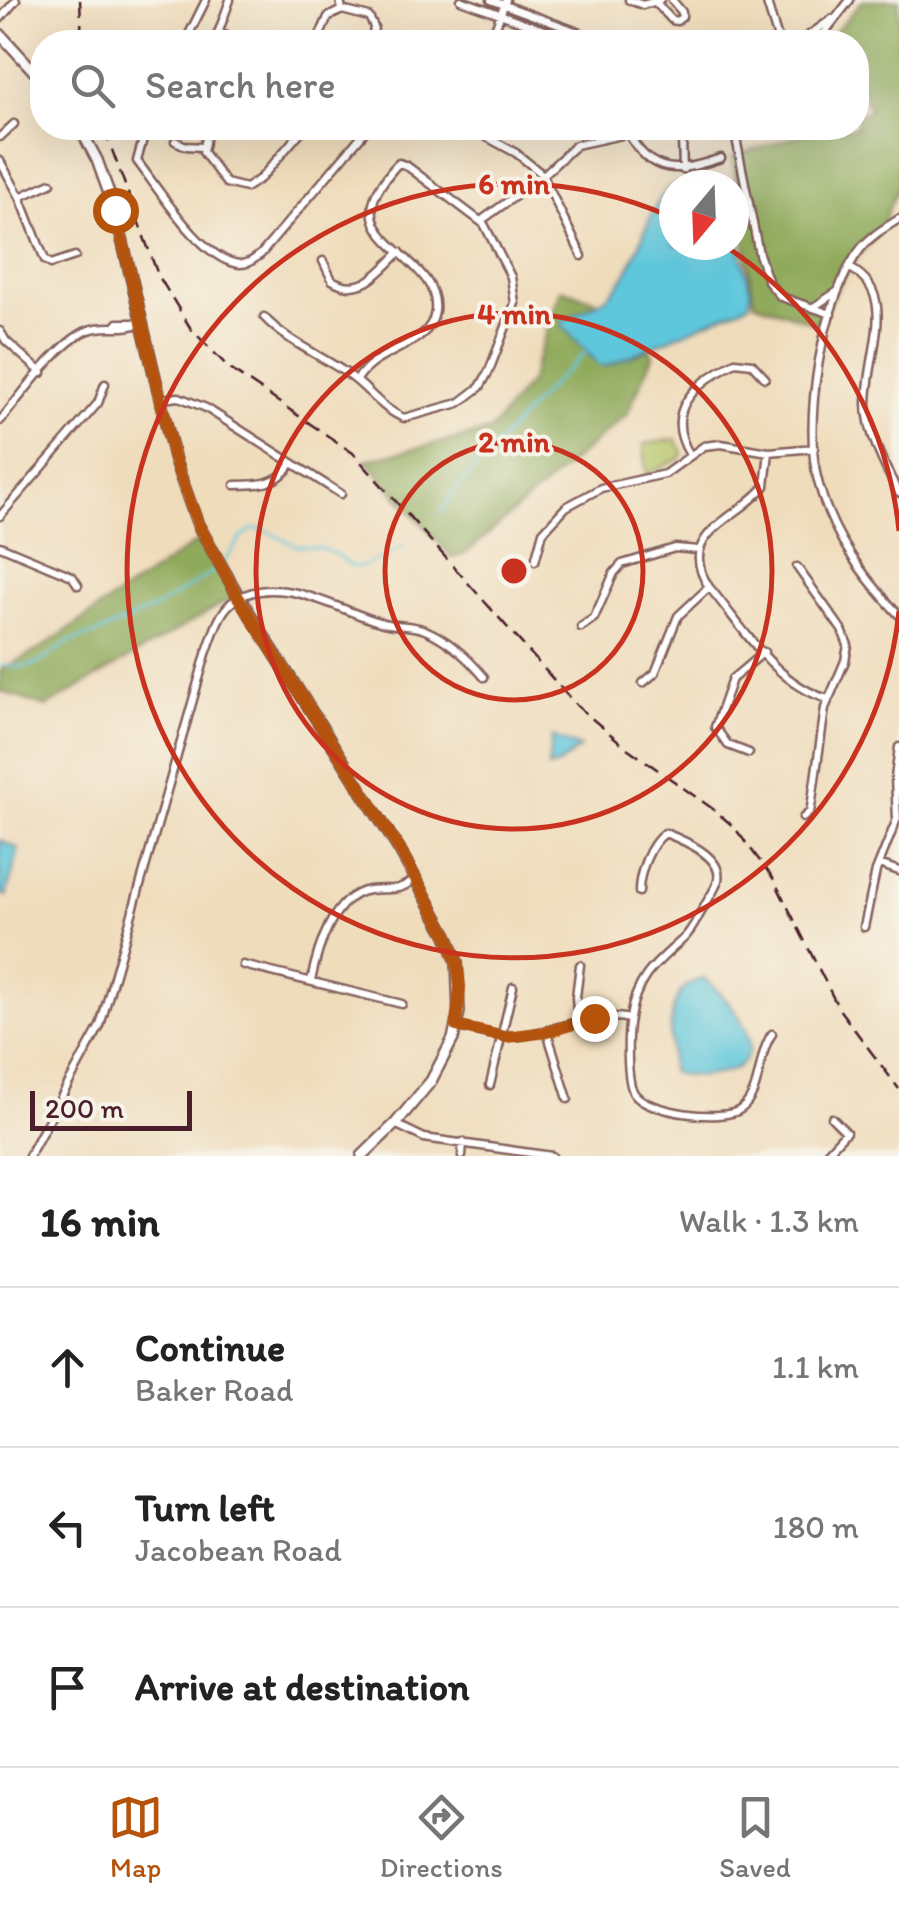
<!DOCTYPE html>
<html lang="en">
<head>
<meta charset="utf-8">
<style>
  body { margin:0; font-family:Itim,sans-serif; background:#f6f6f6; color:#222 }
  .compass { position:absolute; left:659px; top:170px; width:90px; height:90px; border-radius:50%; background:#fff; box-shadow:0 10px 40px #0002; rotate:199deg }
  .scale { position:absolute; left:30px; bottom:25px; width:162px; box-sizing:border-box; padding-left:10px; border:5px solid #4a1f2b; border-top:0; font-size:28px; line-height:35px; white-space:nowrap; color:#4a1f2b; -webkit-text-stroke:8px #f7f3e8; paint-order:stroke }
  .stop { position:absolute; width:30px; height:30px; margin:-22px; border:8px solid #b45309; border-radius:50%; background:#fff }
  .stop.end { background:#b45309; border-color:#fff; box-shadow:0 2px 10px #0008 }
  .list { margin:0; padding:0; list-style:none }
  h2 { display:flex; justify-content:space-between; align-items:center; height:130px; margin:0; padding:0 40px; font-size:42px }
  h2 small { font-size:32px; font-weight:400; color:#767676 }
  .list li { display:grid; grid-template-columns:65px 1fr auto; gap:30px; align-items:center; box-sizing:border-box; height:160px; padding:0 40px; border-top:2px solid #e0e0e0 }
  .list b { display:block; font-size:38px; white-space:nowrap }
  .list p { margin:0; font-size:32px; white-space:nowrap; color:#767676 }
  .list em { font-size:32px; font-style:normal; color:#767676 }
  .icon { flex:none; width:55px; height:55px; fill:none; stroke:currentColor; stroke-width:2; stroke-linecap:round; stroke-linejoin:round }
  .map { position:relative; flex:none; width:899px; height:1156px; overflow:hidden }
  .search { position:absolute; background:#fff; box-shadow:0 10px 40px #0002; left:30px; right:30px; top:30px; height:110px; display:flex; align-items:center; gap:25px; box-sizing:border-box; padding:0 35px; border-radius:40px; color:#767676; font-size:38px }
  .sheet { height:610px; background:#fff }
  nav { display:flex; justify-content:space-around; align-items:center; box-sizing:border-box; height:140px; border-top:2px solid #e0e0e0; background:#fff; font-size:28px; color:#767676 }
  nav a { display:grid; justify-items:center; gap:5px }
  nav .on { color:#b45309 }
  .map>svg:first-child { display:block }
  .green { fill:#b6c466; stroke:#807248; stroke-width:2.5 }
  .forest { fill:#90aa5b; stroke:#6d6443; stroke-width:2.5 }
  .water { fill:#5fc7dc; stroke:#547384; stroke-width:2.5 }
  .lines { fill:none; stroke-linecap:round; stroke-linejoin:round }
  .stream { stroke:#5fc7dc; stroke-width:2.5 }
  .minor-casing { stroke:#84615d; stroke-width:11 }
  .major-casing { stroke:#84615d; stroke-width:14 }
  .minor { stroke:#fff; stroke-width:6 }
  .major { stroke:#fff; stroke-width:9 }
  .rail { stroke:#4a1f2b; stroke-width:2.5; stroke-dasharray:15 8; stroke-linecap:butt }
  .route { stroke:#b45309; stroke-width:12 }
  .ring { fill:none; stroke:#c8321e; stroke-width:5 }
  .centre { fill:#c8321e; stroke:#f7f3e8; stroke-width:5 }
  .ring-label { font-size:30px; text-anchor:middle; font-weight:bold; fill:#c8321e; stroke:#f7f3e8; stroke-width:8; stroke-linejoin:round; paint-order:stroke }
</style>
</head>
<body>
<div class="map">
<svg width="899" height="1156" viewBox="0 0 899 1156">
  <rect width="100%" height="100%" fill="#f7f3e8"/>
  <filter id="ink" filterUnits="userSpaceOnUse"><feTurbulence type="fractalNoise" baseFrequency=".01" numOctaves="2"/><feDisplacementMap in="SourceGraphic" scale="20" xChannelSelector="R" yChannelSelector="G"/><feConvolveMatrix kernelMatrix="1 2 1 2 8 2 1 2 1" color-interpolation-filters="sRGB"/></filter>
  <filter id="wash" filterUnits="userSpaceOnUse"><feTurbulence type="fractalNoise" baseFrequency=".0048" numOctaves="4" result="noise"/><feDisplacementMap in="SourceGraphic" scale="40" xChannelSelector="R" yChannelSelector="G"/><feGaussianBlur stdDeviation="2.25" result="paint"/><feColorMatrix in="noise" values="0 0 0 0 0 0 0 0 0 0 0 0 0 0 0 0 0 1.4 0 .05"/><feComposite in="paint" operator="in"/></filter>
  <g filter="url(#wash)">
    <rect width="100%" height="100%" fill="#efdcbb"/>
    <path class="green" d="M676,439L683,452L681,458L646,475L644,444Z"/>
    <path class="forest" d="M863,0H899V184L880,230L851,264L817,324L754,302L732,157L821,128H856L857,116L870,110L857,78L856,42H841L836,31Z
      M561,289L597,301L599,342L631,335L654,354L627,414L465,554L452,558L366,460L490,431L530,381Z
      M204,537L237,595L46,707L0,691V670L40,649Z"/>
    <path class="water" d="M721,179L726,185H674V245H734V221L751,292L749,304L612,364L603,367L598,364L562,325L563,320C577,313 593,307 605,298C639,272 641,221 667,189C683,179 703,180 721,179Z
      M552,737L580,748L558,765L548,768Z
      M0,840L19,849L6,896L0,893Z
      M704,978C734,1003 782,1062 717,1074C699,1077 689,1078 671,1072C671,1040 662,987 704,978Z"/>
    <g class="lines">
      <path class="stream" d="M441,513L452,494L543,393L586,352
        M222,565L242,537L253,529L264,530L297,546L320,548L337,555L352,567L364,566L404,546
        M0,665L27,667L42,661L67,643L101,632L159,606L217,569"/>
    </g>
  </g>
  <g filter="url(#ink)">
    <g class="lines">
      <g class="minor-casing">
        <path id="minor" d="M340,0L342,10
          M461,0L577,42
          M491,0L605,42
          M629,0L643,5L660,0
          M766,0L779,42
          M656,3L672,20L677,21L682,17V12L672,0
          M0,19L16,0
          M218,32L240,42
          M188,36L202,42
          M185,42L206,0
          M215,42L230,0
          M317,42L328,17L342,10L369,17L374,27L372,42
          M483,42L495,29L506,0
          M799,42L832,19
          M813,42L825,32L850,0
          M146,128L137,161C158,188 203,262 240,264C249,264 254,259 261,254L368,128
          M208,128L203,152L226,183L246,188L261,178L304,128
          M470,128L516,153L542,174L582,256
          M666,128L680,138L716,128
          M734,128L759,254L769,283L781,297L831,314
          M628,133C652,177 679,172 721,158
          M0,137L14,124
          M682,137L683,170
          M175,141L186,146L202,147
          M0,161L20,197L45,260L51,264L75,256
          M20,197L51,183
          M899,219C886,227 872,235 862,247C822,296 801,425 819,485C833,537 863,576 899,615
          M482,220L539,179L576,145L622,135L635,128
          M323,261L332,280C362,298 380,271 400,252
          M850,268C899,294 868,350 867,404C867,433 885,468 899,493
          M815,306L838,291
          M264,317C287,342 321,355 349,375C368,388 381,409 404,418L459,403L480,387L489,371L515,303L511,277L484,224L407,166L399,163C391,170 386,178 380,187C345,242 441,258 435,311C431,348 376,347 357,380
          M115,327L118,323H137
          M0,331L6,341L42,373
          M161,399L179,397L206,408L341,494
          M0,421C22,395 59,341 89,330C108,323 125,332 142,322
          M769,452L765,486C738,520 674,533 709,587C743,627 775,684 828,699
          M690,455C662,410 696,383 735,362L752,364L765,378
          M235,485C260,485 278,485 292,463
          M0,516L98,403L105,384
          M0,546L72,576L78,585
          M535,561L543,532L566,507L601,488L665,474L704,446L721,444L769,452L814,448
          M797,567L842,630L848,645L845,661L825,708L812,801L810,812L803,818
          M581,627L594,618L614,573L622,564L675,548L699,550
          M643,683L655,673L678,616L709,587
          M749,753L728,745L715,727L732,679L764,652
          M879,864L899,871
          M639,892C639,873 649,845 665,833C683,840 723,856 718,880C716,889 708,899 704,907C697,918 693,930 683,939C655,964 636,978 630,1018C627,1033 626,1081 634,1093C646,1112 723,1123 741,1109C762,1093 757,1055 772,1034
          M864,927L876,871L897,819L895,778L899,747
          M243,965L402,1004
          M311,981C317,951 332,896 369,890C391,887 395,894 415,879
          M578,1022L576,997L580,965
          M456,1026C477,1031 498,1038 519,1036C556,1032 593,1010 630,1019
          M547,1032L568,1099
          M490,1085L513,987
          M395,1124L424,1138L552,1156
          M29,1156L100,1026L206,654C214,633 219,607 240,597C285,575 337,610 380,622C394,627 411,624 425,630C449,640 468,658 484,677
          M462,1156L463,1142
          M824,1156L846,1132L832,1118"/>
      </g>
      <g class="major-casing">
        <path id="major" d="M0,34L42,80
          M80,128L97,160L115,210L175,461L198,525L239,597L400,851L447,935L457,962L459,1012L453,1039L431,1081L396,1123L362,1156"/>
      </g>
      <use href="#minor" class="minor"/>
      <use href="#major" class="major"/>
      <path class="rail" d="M80,0L82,42
        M104,128L158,275L191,329L230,369L353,453L577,706L627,748L713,809L734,827L773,878L839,1009L899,1089"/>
    </g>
  </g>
  <g class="lines" filter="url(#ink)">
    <path class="route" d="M115,210L175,461L198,524L238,597L400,850L447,935L457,962L460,987L456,1026L506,1037L547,1032L594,1018"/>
  </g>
  <g class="ring">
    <circle cx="514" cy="571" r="129"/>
    <circle cx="514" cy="571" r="258"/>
    <path d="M899 611A387 387 0 1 1 671 217M725 246A387 387 0 0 1 899 531"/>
  </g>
  <circle cx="514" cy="571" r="15" class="centre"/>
  <g class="ring-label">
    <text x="514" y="194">6 min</text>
    <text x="514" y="324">4 min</text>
    <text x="514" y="452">2 min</text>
  </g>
</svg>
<svg class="compass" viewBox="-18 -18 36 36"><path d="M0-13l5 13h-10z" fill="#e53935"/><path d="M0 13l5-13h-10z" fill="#767676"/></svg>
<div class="scale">200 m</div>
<div class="stop" style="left:115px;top:210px"></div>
<div class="stop end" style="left:594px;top:1018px"></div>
<div class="search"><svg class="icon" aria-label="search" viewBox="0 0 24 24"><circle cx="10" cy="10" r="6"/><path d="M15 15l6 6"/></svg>Search here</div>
</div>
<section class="sheet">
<h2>16 min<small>Walk · 1.3 km</small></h2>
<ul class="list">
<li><svg class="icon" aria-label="ahead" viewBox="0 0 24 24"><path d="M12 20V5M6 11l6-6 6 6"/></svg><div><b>Continue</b><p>Baker Road</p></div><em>1.1 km</em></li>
<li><svg class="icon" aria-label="left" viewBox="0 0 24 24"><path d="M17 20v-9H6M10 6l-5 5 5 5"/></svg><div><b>Turn left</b><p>Jacobean Road</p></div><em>180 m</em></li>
<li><svg class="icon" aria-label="arrive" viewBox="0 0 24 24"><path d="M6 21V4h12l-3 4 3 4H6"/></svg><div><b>Arrive at destination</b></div></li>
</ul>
</section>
<nav>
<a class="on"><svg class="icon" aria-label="map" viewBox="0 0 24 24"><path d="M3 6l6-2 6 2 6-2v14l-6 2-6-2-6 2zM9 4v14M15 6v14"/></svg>Map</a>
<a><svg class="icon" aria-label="directions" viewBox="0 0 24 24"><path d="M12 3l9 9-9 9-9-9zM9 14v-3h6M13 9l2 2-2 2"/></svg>Directions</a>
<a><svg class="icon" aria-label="saved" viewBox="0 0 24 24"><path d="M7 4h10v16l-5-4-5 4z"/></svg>Saved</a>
</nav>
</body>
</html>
